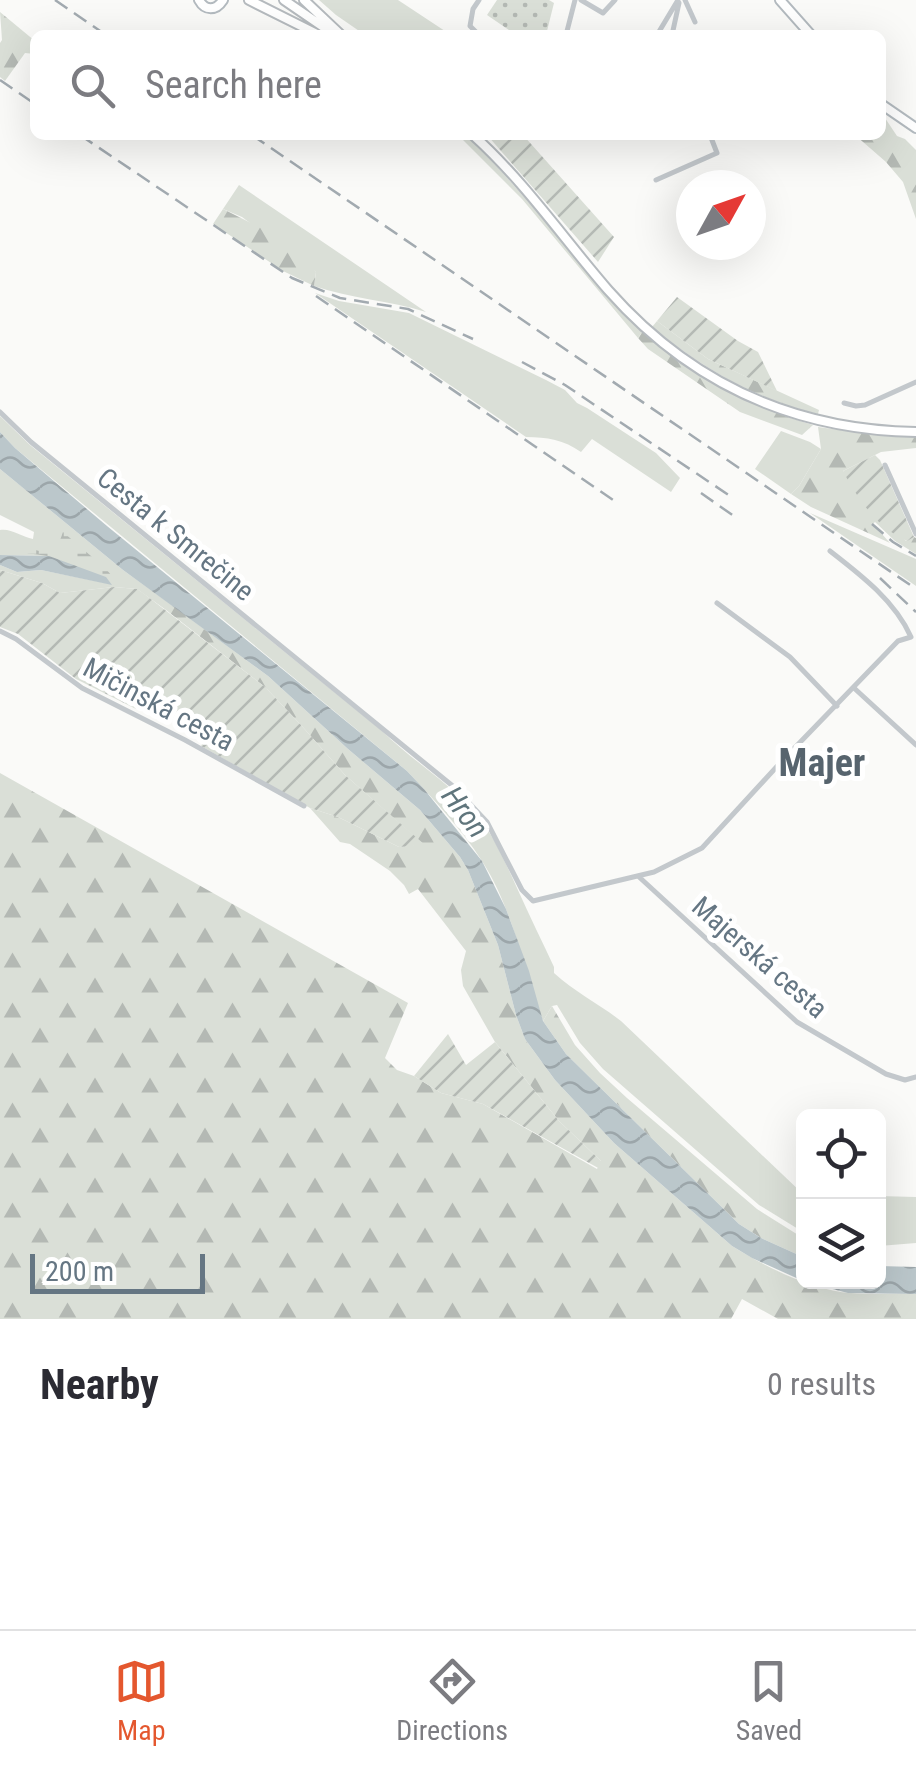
<!DOCTYPE html>
<html lang="en">
<head>
<meta charset="utf-8">
<style>
  body { margin:0; font-family:"Roboto Condensed",sans-serif; background:#f2f2f3; color:#2b2b33 }
  .controls { position:absolute; right:30px; bottom:30px; display:grid; overflow:hidden; border-radius:15px; box-shadow:0 10px 40px #0002 }
  .controls button { width:90px; height:90px; display:grid; place-items:center; padding:0; border:0; border-bottom:2px solid #e1e1e2; background:#fff; color:#2b2b33; font:50px sans-serif }
  .compass { position:absolute; left:676px; top:170px; width:90px; height:90px; border-radius:50%; background:#fff; box-shadow:0 10px 40px #0002; rotate:50deg }
  .scale { position:absolute; left:30px; bottom:25px; width:175px; box-sizing:border-box; padding-left:10px; border:5px solid #657683; border-top:0; font-size:28px; line-height:35px; white-space:nowrap; color:#657683; -webkit-text-stroke:8px #fff; paint-order:stroke }
  .list { margin:0; padding:0; list-style:none }
  h2 { display:flex; justify-content:space-between; align-items:center; height:130px; margin:0; padding:0 40px; font-size:42px }
  h2 small { font-size:32px; font-weight:400; color:#7c7c81 }
  .icon { flex:none; width:55px; height:55px; fill:none; stroke:currentColor; stroke-width:2; stroke-linecap:round; stroke-linejoin:round }
  .map { position:relative; flex:none; width:916px; height:1319px; overflow:hidden }
  .search { position:absolute; background:#fff; box-shadow:0 10px 40px #0002; left:30px; right:30px; top:30px; height:110px; display:flex; align-items:center; gap:25px; box-sizing:border-box; padding:0 35px; border-radius:15px; color:#7c7c81; font-size:38px }
  .sheet { height:310px; background:#fff }
  nav { display:flex; justify-content:space-around; align-items:center; box-sizing:border-box; height:140px; border-top:2px solid #e1e1e2; background:#fff; font-size:28px; color:#7c7c81 }
  nav a { display:grid; justify-items:center; gap:5px }
  nav .on { color:#e4572e }
  .map>svg:first-child { display:block }
  .grass { fill:#dadfd7 }
  .forest { fill:url(#forest-firs) }
  .wetland { fill:url(#wetland-marsh) }
  .park { fill:url(#park-dots) }
  .garden { fill:url(#garden-furrows) }
  .water { fill:url(#water-waves) }
  .lines { fill:none; stroke-linecap:round; stroke-linejoin:round }
  .secondary-casing { stroke:#b3babf; stroke-width:12 }
  .primary-casing { stroke:#b5babe; stroke-width:12 }
  .street { stroke:#c3c8cc; stroke-width:5 }
  .secondary { stroke:#fff; stroke-width:8 }
  .primary { stroke:#fff; stroke-width:8 }
  .rail { stroke:#a2aab0; stroke-width:2.5; stroke-dasharray:15 8; stroke-linecap:butt }
  .labels { text-anchor:middle; stroke-width:10; stroke-linejoin:round; paint-order:stroke }
  .street-label { font-size:28px; fill:#657683; stroke:#fff }
  .water-label { font-size:30px; font-style:italic; fill:#60757c; stroke:#fff }
  .district-label { font-size:38px; font-weight:bold; fill:#57646e; stroke:#fff }
</style>
</head>
<body>
<div class="map">
<svg width="916" height="1319" viewBox="0 0 916 1319">
  <defs>
    <pattern id="forest-firs" width="22" height="20" patternUnits="userSpaceOnUse" patternTransform="scale(2.5)"><rect width="22" height="20" fill="#dadfd7"/><path d="M5 1l3.5 6h-7zM16 11l3.5 6h-7z" fill="#b4b9b4"/></pattern>
    <pattern id="wetland-marsh" width="20" height="14" patternUnits="userSpaceOnUse" patternTransform="scale(2.5)"><rect width="20" height="14" fill="#dadfd7"/><path d="M1 5h8M5 5V1M11 12h8M15 12V8" fill="none" stroke="#b4b9b4"/></pattern>
    <pattern id="park-dots" width="8" height="8" patternUnits="userSpaceOnUse" patternTransform="scale(2.5)"><rect width="8" height="8" fill="#dadfd7"/><path d="M2 2h.1M6 6h.1" fill="none" stroke="#b4b9b4" stroke-width="1.8" stroke-linecap="round"/></pattern>
    <pattern id="garden-furrows" width="10" height="10" patternUnits="userSpaceOnUse" patternTransform="scale(2.5)"><rect width="10" height="10" fill="#dadfd7"/><path d="M-1 1l2-2M0 10L10 0M9 11l2-2" fill="none" stroke="#b4b9b4"/></pattern>
    <pattern id="water-waves" width="16" height="10" patternUnits="userSpaceOnUse" patternTransform="scale(2.5)"><rect width="16" height="10" fill="#bbc7cb"/><path d="M0 5q4-4 8 0t8 0" fill="none" stroke="#9ca6aa"/></pattern>
  </defs>
  <rect width="100%" height="100%" fill="#fafaf8"/>
  <path class="grass" d="M319,0H398L451,35H365L336,15Z
    M458,135H466C530,196 579,270 642,332L638,338L522,199Z
    M239,185L426,312C389,300 351,299 314,286L316,272L242,217L223,209Z
    M315,293L339,301L409,313L546,380L565,390L577,403L587,408L656,453L680,478L671,492L592,439L581,452C564,440 547,437 526,437Z
    M0,416L30,445L381,730C411,760 448,781 475,813C494,835 505,862 517,888C529,915 542,941 554,967V973C575,992 599,1004 621,1021L803,1194V1232L759,1205L603,1069L580,1043L557,1005L552,1006L543,1021C523,968 513,909 482,861C461,828 433,799 407,771L15,448L0,432Z
    M781,431L810,442L821,449L799,486L791,494L755,469Z
    M0,469L123,570L166,601V610L137,589L114,587L60,593L42,583L0,570V565L17,572L41,570L110,584L49,556L0,555V530C11,528 22,537 33,539L34,532L0,515Z
    M810,513L916,559V586Z
    M878,1196L916,1197V1243L879,1246Z"/>
  <path class="forest" d="M0,12L35,41V54L25,53L5,81L0,77V43L2,40Z
    M881,112L897,136L905,139L916,150V219L903,182L886,162L855,135H881Z
    M223,209L283,239L316,272L314,286L283,271L213,224Z
    M657,321L708,359L819,410L818,414C754,399 702,368 652,327Z
    M642,332C693,376 748,406 813,425L802,435L740,412L648,349L638,338Z
    M818,427L885,436L916,437V448L881,452L843,471L906,541L914,537L916,538V554L895,541L875,522L873,524L890,543L811,507L791,494L799,486L821,449Z
    M166,601L268,676L348,749L420,810L460,857L468,870L498,945L516,1015L525,1039L555,1080L614,1143L732,1246C764,1266 813,1291 851,1293C873,1295 894,1293 916,1294V1319H778L742,1299L731,1319H0V773L408,1003L385,1058L397,1070L414,1076L441,1093L483,1104L597,1169L601,1161L559,1121L495,1042L463,986L461,970L466,951L418,889L409,894L404,885L390,871L350,844L340,842L310,808L338,817L399,847L423,844L345,775L301,725L265,687L166,610Z
    M552,1006L575,1045L600,1073L627,1098L757,1209L803,1238V1257L761,1238L739,1224L566,1054L543,1021Z"/>
  <path class="wetland" d="M63,532L105,568L120,585C111,583 109,577 100,574C70,561 51,554 19,553L24,547L43,552L59,543Z"/>
  <path class="park" d="M497,0H549L554,3L546,35H516L487,15Z"/>
  <path class="garden" d="M487,135H523L614,237L598,262Z
    M677,297L738,341L758,352L777,391L708,359L657,321Z
    M875,455L880,460L914,537L907,541C877,528 857,498 843,471Z
    M0,570L42,583L60,593L114,587L137,589L143,593L265,687L301,725L345,775L425,845L399,847L338,817L310,808L201,746L206,738L153,705L136,709L76,679L18,634L0,627Z
    M448,1034L466,1065L495,1042L559,1121L601,1161L603,1165L600,1169L483,1104L441,1093L414,1076Z"/>
  <path class="water" d="M0,432L15,448L107,526L407,771L424,789L482,861L506,909L529,971L543,1021L566,1054L739,1224L761,1238L803,1257V1281L752,1258L732,1246L614,1143L555,1080L525,1039L516,1015L498,945L468,870L460,857L420,810L348,749L268,676L123,570L0,469Z
    M0,555L49,556L106,577L112,585L41,570L17,572L0,565Z
    M879,1266L916,1267V1294L848,1293L805,1282H878Z"/>
  <g class="lines">
    <g class="secondary-casing">
      <path id="secondary" d="M199,0C205,11 216,11 223,0
        M780,0L811,35
        M881,104L916,128"/>
    </g>
    <g class="primary-casing">
      <path id="primary" d="M249,0L319,35
        M284,0L335,35
        M304,0L341,35
        M473,135C524,181 563,238 608,290C690,383 792,430 916,432"/>
    </g>
    <path class="street" d="M581,0L603,13L615,0
      M685,0L695,22
      M479,35L470,26L473,9L479,0
      M566,35L575,0
      M657,35L678,0
      M672,35L679,3
      M656,180L717,153L710,135
      M844,403L856,406L865,405L916,382
      M0,412L31,442L454,787L487,822L522,890L533,901L654,872L702,848L781,762L898,641L911,637
      M885,465L916,534
      M830,551C861,575 895,601 911,637
      M717,603L790,657L837,706
      M0,631L16,639L82,688L185,740L304,806
      M854,688L916,745
      M638,876L797,1022L886,1074L905,1080L916,1077"/>
    <use href="#secondary" class="secondary"/>
    <use href="#primary" class="primary"/>
    <path class="rail" d="M55,0L106,35
      M0,80L35,104
      M80,135L292,278L340,298L408,309L473,339
      M252,135L916,589
      M316,296L616,502
      M522,362L565,385L730,496
      M701,493L738,519
      M872,524L893,542L916,556
      M880,578L916,612"/>
  </g>
  <g class="labels">
    <g class="street-label">
      <text transform="translate(176 534) rotate(39)" y="10">Cesta k Smrečine</text>
      <text transform="translate(159 704) rotate(28)" y="10">Mičinská cesta</text>
      <text transform="translate(760 957) rotate(41)" y="10">Majerská cesta</text>
    </g>
    <g class="water-label">
      <text transform="translate(465 812) rotate(53)" y="10">Hron</text>
    </g>
    <g class="district-label">
      <text x="822" y="776">Majer</text>
    </g>
  </g>
</svg>
<div class="controls">
<button><svg class="icon" aria-label="locate" viewBox="0 0 24 24"><circle cx="12" cy="12" r="6"/><path d="M12 2v4M12 18v4M2 12h4M18 12h4"/></svg></button>
<button><svg class="icon" aria-label="layers" viewBox="0 0 24 24"><path d="M12 4l9 5-9 5-9-5zM3 14l9 5 9-5"/></svg></button>
</div>
<svg class="compass" viewBox="-18 -18 36 36"><path d="M0-13l5 13h-10z" fill="#e53935"/><path d="M0 13l5-13h-10z" fill="#7c7c81"/></svg>
<div class="scale">200 m</div>
<div class="search"><svg class="icon" aria-label="search" viewBox="0 0 24 24"><circle cx="10" cy="10" r="6"/><path d="M15 15l6 6"/></svg>Search here</div>
</div>
<section class="sheet">
<h2>Nearby<small>0 results</small></h2>
<ul class="list">
</ul>
</section>
<nav>
<a class="on"><svg class="icon" aria-label="map" viewBox="0 0 24 24"><path d="M3 6l6-2 6 2 6-2v14l-6 2-6-2-6 2zM9 4v14M15 6v14"/></svg>Map</a>
<a><svg class="icon" aria-label="directions" viewBox="0 0 24 24"><path d="M12 3l9 9-9 9-9-9zM9 14v-3h6M13 9l2 2-2 2"/></svg>Directions</a>
<a><svg class="icon" aria-label="saved" viewBox="0 0 24 24"><path d="M7 4h10v16l-5-4-5 4z"/></svg>Saved</a>
</nav>
</body>
</html>
